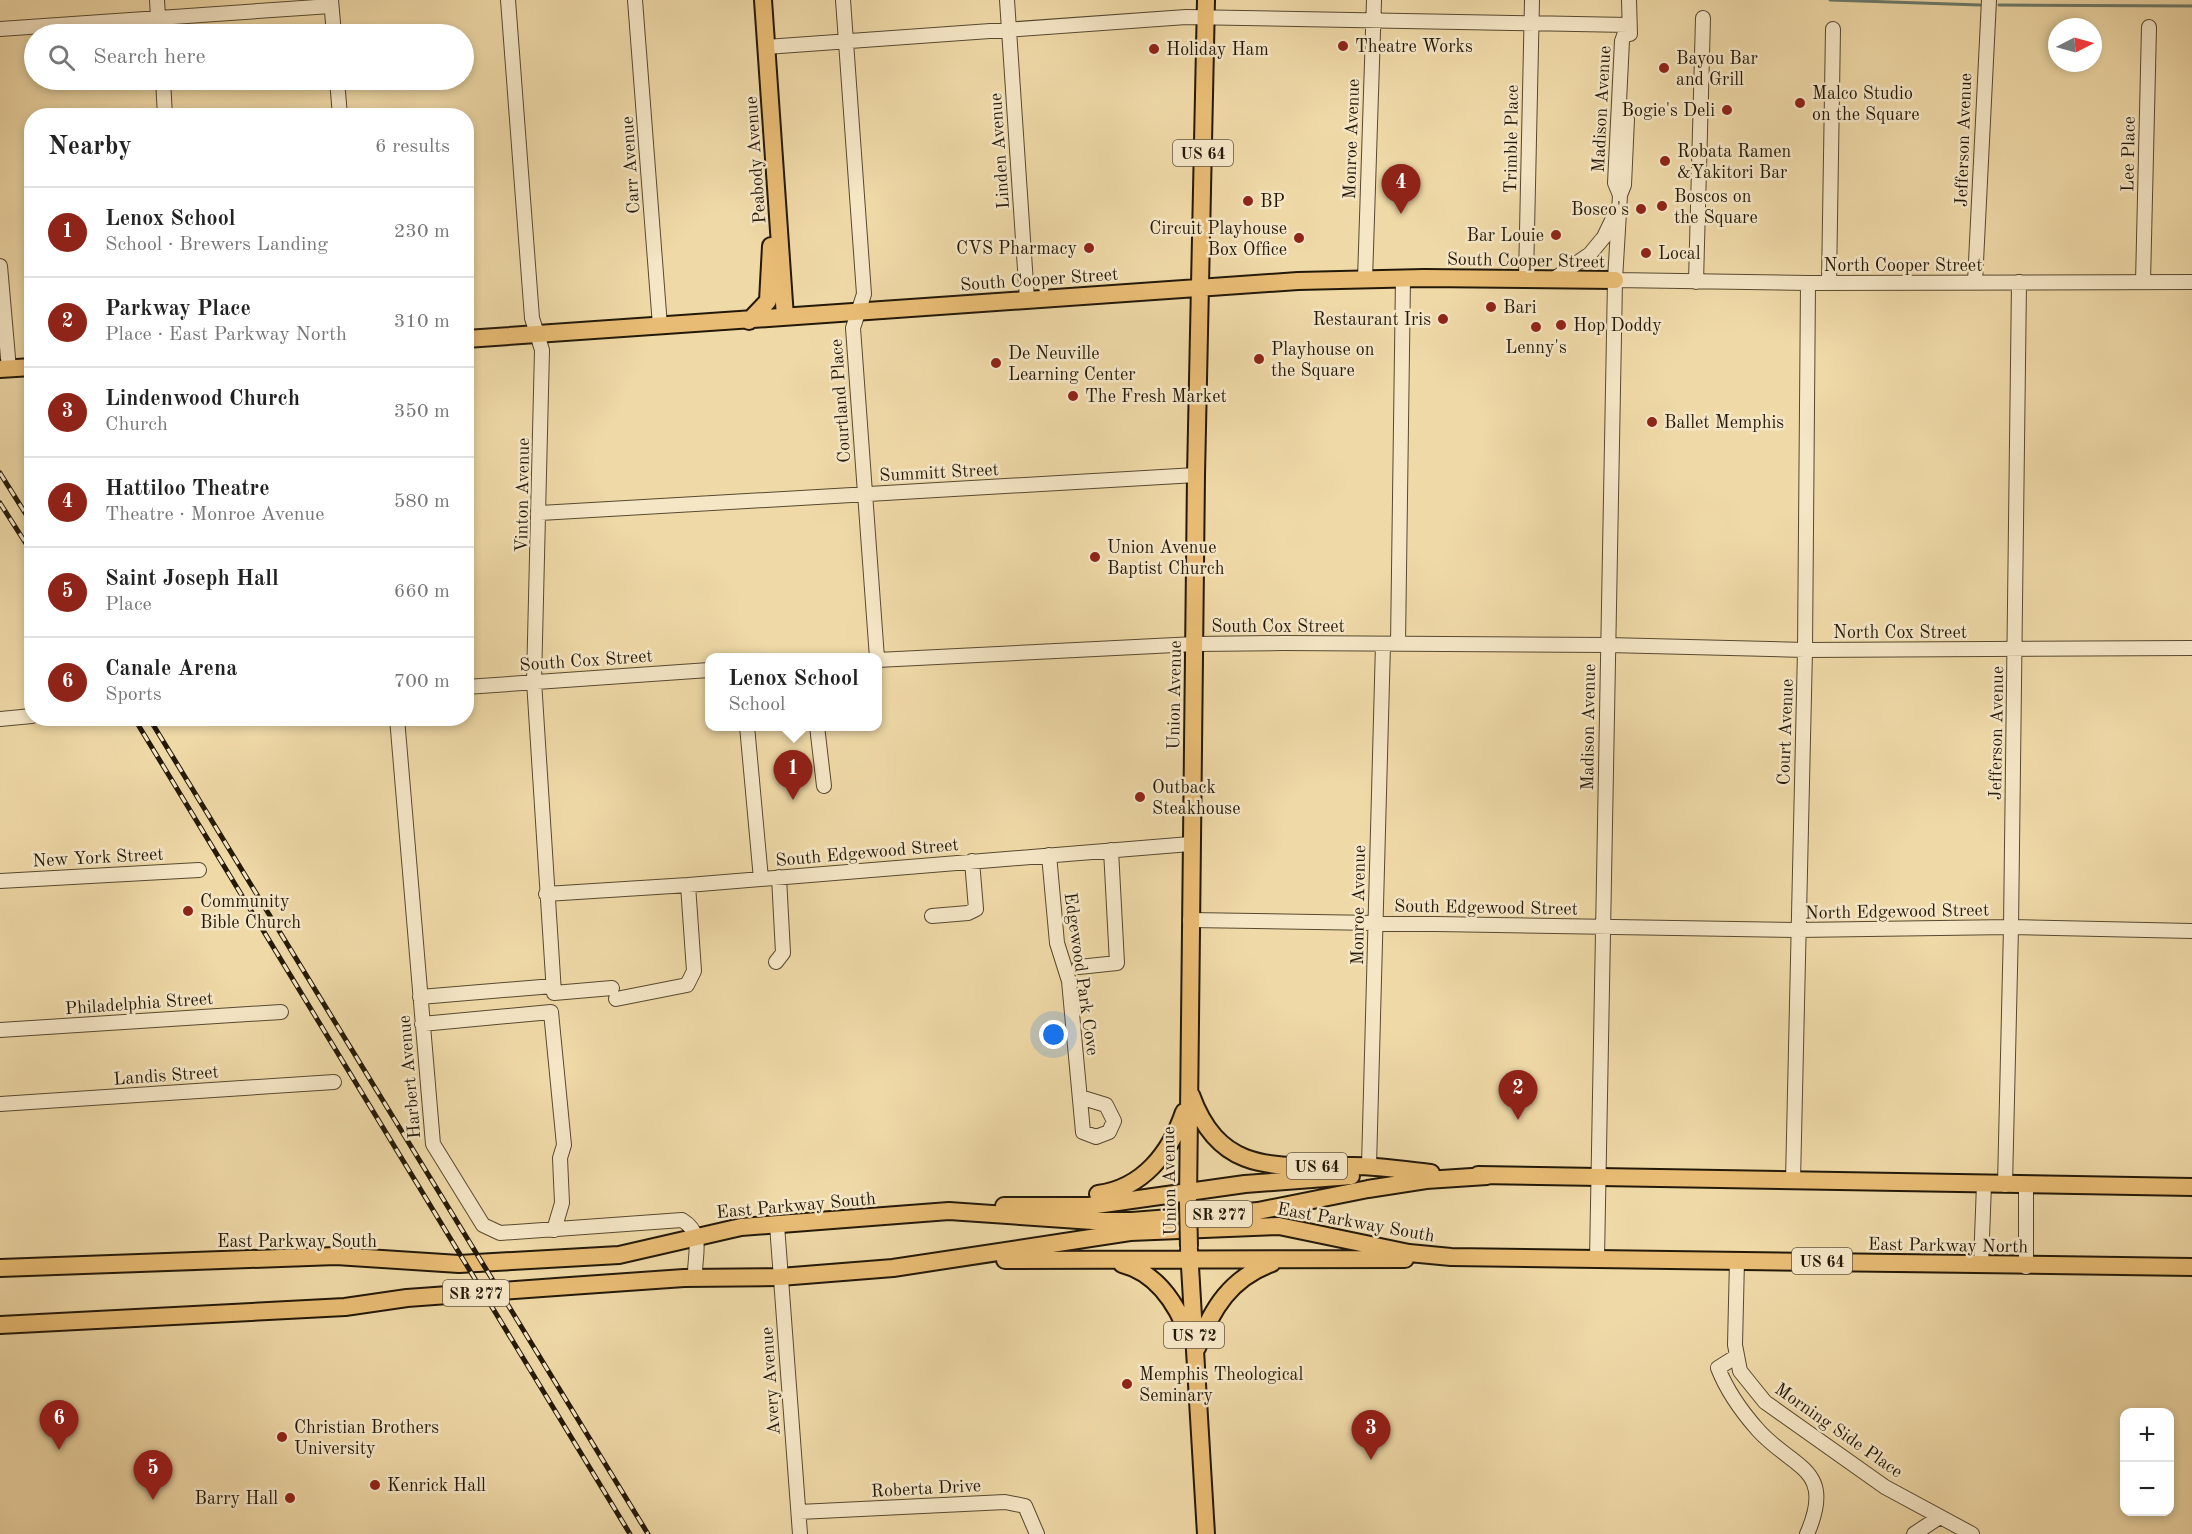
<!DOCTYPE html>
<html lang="en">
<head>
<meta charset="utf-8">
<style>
  body { margin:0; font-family:"Old Standard TT",serif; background:#f2f2f2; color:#222 }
  .controls { position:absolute; right:18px; bottom:18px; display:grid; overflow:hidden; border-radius:12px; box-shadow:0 3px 9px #0003 }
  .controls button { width:54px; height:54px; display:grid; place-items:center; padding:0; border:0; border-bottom:2px solid #e0e0e0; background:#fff; color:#222; font:30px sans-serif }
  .compass { position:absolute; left:2048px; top:18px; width:54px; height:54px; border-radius:50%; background:#fff; box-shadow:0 3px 9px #0003; rotate:84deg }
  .you { position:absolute; left:1054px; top:1035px; width:21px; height:21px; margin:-15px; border:4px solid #fff; border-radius:50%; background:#1a73e8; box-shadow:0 0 0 9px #1a73e833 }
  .badge { display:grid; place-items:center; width:39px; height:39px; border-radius:50%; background:#8f2418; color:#fff; font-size:20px; font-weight:700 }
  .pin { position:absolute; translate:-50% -50px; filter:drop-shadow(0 2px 3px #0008) }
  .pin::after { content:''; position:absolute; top:32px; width:21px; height:18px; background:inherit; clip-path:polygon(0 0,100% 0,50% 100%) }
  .popup { position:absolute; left:705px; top:653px; width:177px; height:78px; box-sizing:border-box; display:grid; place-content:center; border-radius:12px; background:#fff; filter:drop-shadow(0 2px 4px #0005); font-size:20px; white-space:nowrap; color:#767676 }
  .popup b { font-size:22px; color:#222 }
  .popup::after { content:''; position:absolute; left:50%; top:100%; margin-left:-12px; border:12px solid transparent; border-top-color:#fff }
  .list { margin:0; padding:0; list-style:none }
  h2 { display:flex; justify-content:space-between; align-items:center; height:78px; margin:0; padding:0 24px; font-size:26px }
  h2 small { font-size:20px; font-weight:400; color:#767676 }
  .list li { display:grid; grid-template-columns:39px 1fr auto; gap:18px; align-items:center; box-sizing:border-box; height:90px; padding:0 24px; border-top:2px solid #e0e0e0 }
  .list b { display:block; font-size:22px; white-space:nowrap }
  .list p { margin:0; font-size:20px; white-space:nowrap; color:#767676 }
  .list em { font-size:20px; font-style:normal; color:#767676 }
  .icon { flex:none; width:33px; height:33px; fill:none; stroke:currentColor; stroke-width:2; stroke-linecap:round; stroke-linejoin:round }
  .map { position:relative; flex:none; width:2192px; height:1534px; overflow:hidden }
  .search { position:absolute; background:#fff; box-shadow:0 3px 9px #0003; left:24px; top:24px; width:450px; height:66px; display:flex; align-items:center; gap:15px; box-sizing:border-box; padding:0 21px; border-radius:33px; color:#767676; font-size:22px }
  .panel { position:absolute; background:#fff; box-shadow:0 3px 9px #0003; left:24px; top:108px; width:450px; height:618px; border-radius:24px }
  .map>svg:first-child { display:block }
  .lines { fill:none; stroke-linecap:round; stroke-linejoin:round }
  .stream { stroke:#6b7a6a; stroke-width:3 }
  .minor-casing { stroke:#574930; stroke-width:16 }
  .major-casing { stroke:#241909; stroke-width:20 }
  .minor { stroke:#f5e6c6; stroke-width:14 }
  .major { stroke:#e8bc74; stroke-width:16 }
  .rail-casing { stroke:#241909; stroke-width:5 }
  .rail { stroke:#f5e6c6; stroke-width:3; stroke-dasharray:9; stroke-linecap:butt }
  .major-bridge-casing { stroke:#241909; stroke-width:20; stroke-linecap:butt }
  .major-bridge { stroke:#e8bc74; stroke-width:16 }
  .poi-dot { fill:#8f2418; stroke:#f5e6c6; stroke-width:2 }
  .labels { text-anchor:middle; stroke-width:5; stroke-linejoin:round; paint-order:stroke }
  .shield { fill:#f5e6c6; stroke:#635642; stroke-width:1.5 }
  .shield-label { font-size:16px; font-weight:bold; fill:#241909 }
  .poi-label { font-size:18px; fill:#241909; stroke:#f5e6c6; text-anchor:start }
  .street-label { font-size:18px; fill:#241909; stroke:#f5e6c6 }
</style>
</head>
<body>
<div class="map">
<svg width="2192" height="1534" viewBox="0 0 2192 1534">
  <rect width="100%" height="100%" fill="#efd9a7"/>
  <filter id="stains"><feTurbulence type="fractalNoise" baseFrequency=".00333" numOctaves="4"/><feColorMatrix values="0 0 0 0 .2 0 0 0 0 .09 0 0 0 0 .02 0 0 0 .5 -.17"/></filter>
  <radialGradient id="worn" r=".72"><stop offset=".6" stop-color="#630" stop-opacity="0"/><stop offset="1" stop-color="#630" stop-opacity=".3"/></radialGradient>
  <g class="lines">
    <path class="stream" d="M1830,0L1980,5
      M1999,5L2192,6"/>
    <g class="minor-casing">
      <path id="minor" d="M157,0L159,34
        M331,0L334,34
        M508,0L532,318L542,350L534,681L554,993L612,988
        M635,0L660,326
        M843,0L864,294L853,328L877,658
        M1007,0L1027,299
        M1629,0L1630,34
        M0,29L331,6
        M766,47L1186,17L1628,25
        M163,80L165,116
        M337,80L340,116
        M1620,195L1624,185L1627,119
        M0,266L9,369
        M1526,278L1532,0
        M1554,279L1590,254L1604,237L1616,212
        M1365,280L1374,0
        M1615,280L1808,283L2192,282
        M1696,282L1703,18
        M1975,282L1989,0
        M2143,282L2149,27
        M1829,283L1833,29
        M540,513L1196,475
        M1398,644L1403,278
        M877,660L1195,644L1283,643L1608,645L1805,650L2192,648
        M466,687L709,670
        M397,718L433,1144L483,1225L500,1233L682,1220C705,1234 694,1254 695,1278
        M0,719L32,716
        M747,726L761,879
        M817,726L824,786
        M1049,855L1057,943L1069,981L1083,1132L1096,1137L1109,1132L1114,1121L1106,1105L1080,1097
        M0,881L199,870
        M546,894L688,885L1190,844
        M932,916L968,913L976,909L972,861
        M1190,920L1797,930L2011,927L2192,931
        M776,962L783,953L779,877
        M1079,967L1117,963L1111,850
        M420,997L553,986
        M616,999L687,985L694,971L688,885
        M422,1024L551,1012L564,1145L560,1158L562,1203L554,1230
        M0,1030L281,1012
        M0,1104L334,1082
        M1369,1166L1383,644
        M1793,1181L1805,650L1808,283
        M2026,1184V1267
        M2005,1185L2011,927L2019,282
        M777,1225L800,1534
        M1597,1259L1615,280L1620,195L1615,183L1622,41L1628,25
        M1737,1260L1735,1345L1740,1371L1765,1402L1885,1487L1972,1534
        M1981,1264L1984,1184
        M1737,1356L1718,1368C1727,1391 1742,1412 1758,1430C1793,1469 1836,1468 1807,1534
        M799,1512L1005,1502L1025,1506L1037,1534
        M1914,1534L1938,1518"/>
    </g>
    <g class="major-casing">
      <path id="major" d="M763,0L785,317
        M749,321L768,301L771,246
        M466,339L1298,281L1424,278L1615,280
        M0,369L32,367
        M1191,1095C1221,1178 1279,1165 1353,1166C1379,1166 1405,1170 1431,1173
        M1478,1175L2192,1187
        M1098,1194C1143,1188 1170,1153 1184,1112
        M1188,1203L1196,475L1206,0
        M1004,1206H1089L1245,1184L1351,1176
        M1189,1250L1206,1534
        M1005,1260L1405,1259
        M1122,1264C1158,1273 1178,1306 1190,1339
        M0,1268L336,1256L459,1264L619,1255L741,1227L949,1211L1093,1221H1132L1258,1211L1368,1189L1426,1180L1487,1176
        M0,1325L345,1307L407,1298L570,1286L684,1278L780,1277L893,1268L1130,1232L1279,1226L1409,1253L1451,1257L2192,1267
        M1197,1348C1212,1308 1231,1278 1272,1263"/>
    </g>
    <use href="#minor" class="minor"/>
    <use href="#major" class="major"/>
    <g class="rail-casing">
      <path id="rail" d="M0,473L32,524
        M0,503L32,553
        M134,718L630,1534
        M149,718L648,1534"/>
    </g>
    <use href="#rail" class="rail"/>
    <g class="major-bridge-casing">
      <path id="major-bridge" d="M1188,1203L1189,1247"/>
    </g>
    <use href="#major-bridge" class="major-bridge"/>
  </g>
  <g class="poi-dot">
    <circle cx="1343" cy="46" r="6"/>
    <circle cx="1154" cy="49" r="6"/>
    <circle cx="1664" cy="68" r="6"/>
    <circle cx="1800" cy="103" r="6"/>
    <circle cx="1727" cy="110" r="6"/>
    <circle cx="1665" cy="161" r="6"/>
    <circle cx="1248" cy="201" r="6"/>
    <circle cx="1662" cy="206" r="6"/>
    <circle cx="1641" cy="209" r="6"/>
    <circle cx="1556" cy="235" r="6"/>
    <circle cx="1299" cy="238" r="6"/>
    <circle cx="1089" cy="248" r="6"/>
    <circle cx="1646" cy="253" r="6"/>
    <circle cx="1491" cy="307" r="6"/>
    <circle cx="1443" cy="319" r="6"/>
    <circle cx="1561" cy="325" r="6"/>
    <circle cx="1536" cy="327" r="6"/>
    <circle cx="1259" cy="359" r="6"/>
    <circle cx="996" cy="363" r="6"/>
    <circle cx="1073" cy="396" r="6"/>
    <circle cx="1652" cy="422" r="6"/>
    <circle cx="1095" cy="557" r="6"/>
    <circle cx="1140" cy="797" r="6"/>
    <circle cx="188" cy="911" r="6"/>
    <circle cx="1127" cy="1384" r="6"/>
    <circle cx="282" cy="1437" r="6"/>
    <circle cx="375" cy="1485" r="6"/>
    <circle cx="290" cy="1498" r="6"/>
  </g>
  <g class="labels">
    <g class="shield">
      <rect x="1173" y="140" width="60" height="26" rx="4.5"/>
      <rect x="1287" y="1153" width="60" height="26" rx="4.5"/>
      <rect x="1186" y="1201" width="66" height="26" rx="4.5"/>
      <rect x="1792" y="1248" width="60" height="26" rx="4.5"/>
      <rect x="443" y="1280" width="66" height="26" rx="4.5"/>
      <rect x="1164" y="1322" width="60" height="26" rx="4.5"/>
    </g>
    <g class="shield-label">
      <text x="1203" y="159">US 64</text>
      <text x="1317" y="1172">US 64</text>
      <text x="1219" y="1220">SR 277</text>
      <text x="1822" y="1267">US 64</text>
      <text x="476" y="1299">SR 277</text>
      <text x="1194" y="1341">US 72</text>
    </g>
    <g class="poi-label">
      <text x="1355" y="52">Theatre Works</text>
      <text x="1166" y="55">Holiday Ham</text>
      <text x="1676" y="64">Bayou Bar<tspan x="1676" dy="21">and Grill</tspan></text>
      <text x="1812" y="99">Malco Studio<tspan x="1812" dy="21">on the Square</tspan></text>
      <text x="1715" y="116" text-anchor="end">Bogie's Deli</text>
      <text x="1677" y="157">Robata Ramen<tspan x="1677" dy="21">&amp;Yakitori Bar</tspan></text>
      <text x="1674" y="202">Boscos on<tspan x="1674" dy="21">the Square</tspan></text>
      <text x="1260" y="207">BP</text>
      <text x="1629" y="215" text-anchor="end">Bosco's</text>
      <text x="1287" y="234" text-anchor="end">Circuit Playhouse<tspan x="1287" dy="21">Box Office</tspan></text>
      <text x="1544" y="241" text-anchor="end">Bar Louie</text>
      <text x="1077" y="254" text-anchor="end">CVS Pharmacy</text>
      <text x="1658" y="259">Local</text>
      <text x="1503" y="313">Bari</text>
      <text x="1431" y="325" text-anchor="end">Restaurant Iris</text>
      <text x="1573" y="331">Hop Doddy</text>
      <text x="1536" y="353" text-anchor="middle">Lenny's</text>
      <text x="1271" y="355">Playhouse on<tspan x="1271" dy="21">the Square</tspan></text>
      <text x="1008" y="359">De Neuville<tspan x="1008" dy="21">Learning Center</tspan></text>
      <text x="1085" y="402">The Fresh Market</text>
      <text x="1664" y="428">Ballet Memphis</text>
      <text x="1107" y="553">Union Avenue<tspan x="1107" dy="21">Baptist Church</tspan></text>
      <text x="1152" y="793">Outback<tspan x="1152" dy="21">Steakhouse</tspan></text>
      <text x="200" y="907">Community<tspan x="200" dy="21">Bible Church</tspan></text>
      <text x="1139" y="1380">Memphis Theological<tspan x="1139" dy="21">Seminary</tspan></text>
      <text x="294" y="1433">Christian Brothers<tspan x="294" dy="21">University</tspan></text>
      <text x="387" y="1491">Kenrick Hall</text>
      <text x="278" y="1504" text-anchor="end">Barry Hall</text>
    </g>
    <g class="street-label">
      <text transform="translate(1601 109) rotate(-87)" y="6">Madison Avenue</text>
      <text transform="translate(1351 139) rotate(-88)" y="6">Monroe Avenue</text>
      <text transform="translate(1511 139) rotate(-89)" y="6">Trimble Place</text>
      <text transform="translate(1963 140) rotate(-88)" y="6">Jefferson Avenue</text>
      <text transform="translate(999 151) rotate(-94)" y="6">Linden Avenue</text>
      <text transform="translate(2128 154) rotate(-89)" y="6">Lee Place</text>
      <text transform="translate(755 160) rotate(-94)" y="6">Peabody Avenue</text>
      <text transform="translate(630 165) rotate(-94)" y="6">Carr Avenue</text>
      <text transform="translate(1526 260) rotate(1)" y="6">South Cooper Street</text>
      <text x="1903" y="271">North Cooper Street</text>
      <text transform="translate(1039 279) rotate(-4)" y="6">South Cooper Street</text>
      <text transform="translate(840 401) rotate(-94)" y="6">Courtland Place</text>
      <text transform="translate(939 472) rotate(-3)" y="6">Summitt Street</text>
      <text transform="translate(522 495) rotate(-89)" y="6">Vinton Avenue</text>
      <text x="1278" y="632">South Cox Street</text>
      <text x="1900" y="638">North Cox Street</text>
      <text transform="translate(586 660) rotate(-4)" y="6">South Cox Street</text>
      <text transform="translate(1174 695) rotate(-89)" y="6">Union Avenue</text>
      <text transform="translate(1588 727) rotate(-89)" y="6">Madison Avenue</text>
      <text transform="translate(1785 732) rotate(-88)" y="6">Court Avenue</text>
      <text transform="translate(1996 733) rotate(-89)" y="6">Jefferson Avenue</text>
      <text transform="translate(867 852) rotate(-5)" y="6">South Edgewood Street</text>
      <text transform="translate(98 857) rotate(-3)" y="6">New York Street</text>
      <text transform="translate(1358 905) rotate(-89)" y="6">Monroe Avenue</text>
      <text transform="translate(1486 907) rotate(1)" y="6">South Edgewood Street</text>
      <text transform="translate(1897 911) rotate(-1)" y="6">North Edgewood Street</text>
      <text transform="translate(1082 974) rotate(82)" y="6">Edgewood Park Cove</text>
      <text transform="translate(139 1003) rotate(-4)" y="6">Philadelphia Street</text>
      <text transform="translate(166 1075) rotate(-4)" y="6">Landis Street</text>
      <text transform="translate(409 1077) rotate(-95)" y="6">Harbert Avenue</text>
      <text transform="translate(1169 1181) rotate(-91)" y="6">Union Avenue</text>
      <text transform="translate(796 1205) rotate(-5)" y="6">East Parkway South</text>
      <text transform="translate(1356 1222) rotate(10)" y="6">East Parkway South</text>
      <text x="297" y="1247">East Parkway South</text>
      <text transform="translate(1948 1245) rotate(1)" y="6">East Parkway North</text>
      <text transform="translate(770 1381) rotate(-94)" y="6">Avery Avenue</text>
      <text transform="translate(1839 1430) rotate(35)" y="6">Morning Side Place</text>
      <text transform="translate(926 1488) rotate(-3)" y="6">Roberta Drive</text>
    </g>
  </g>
  <rect width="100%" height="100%" filter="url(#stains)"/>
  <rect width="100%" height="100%" fill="url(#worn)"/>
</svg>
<div class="controls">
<button>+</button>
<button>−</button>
</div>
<svg class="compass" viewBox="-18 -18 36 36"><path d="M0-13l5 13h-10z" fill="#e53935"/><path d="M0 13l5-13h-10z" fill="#767676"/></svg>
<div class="you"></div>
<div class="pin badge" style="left:793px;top:800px">1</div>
<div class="popup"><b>Lenox School</b>School</div>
<div class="pin badge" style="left:1518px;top:1120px">2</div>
<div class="pin badge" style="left:1371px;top:1460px">3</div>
<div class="pin badge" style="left:1401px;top:214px">4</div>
<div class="pin badge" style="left:153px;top:1500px">5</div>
<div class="pin badge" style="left:59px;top:1450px">6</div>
<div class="search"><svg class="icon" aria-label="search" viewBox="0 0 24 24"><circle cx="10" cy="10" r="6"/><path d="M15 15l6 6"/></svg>Search here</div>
<section class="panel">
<h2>Nearby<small>6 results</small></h2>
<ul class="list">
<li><span class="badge">1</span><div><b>Lenox School</b><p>School · Brewers Landing</p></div><em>230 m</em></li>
<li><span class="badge">2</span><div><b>Parkway Place</b><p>Place · East Parkway North</p></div><em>310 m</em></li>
<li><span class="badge">3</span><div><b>Lindenwood Church</b><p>Church</p></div><em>350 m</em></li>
<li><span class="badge">4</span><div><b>Hattiloo Theatre</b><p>Theatre · Monroe Avenue</p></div><em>580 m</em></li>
<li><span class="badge">5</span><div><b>Saint Joseph Hall</b><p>Place</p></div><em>660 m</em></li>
<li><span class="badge">6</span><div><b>Canale Arena</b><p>Sports</p></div><em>700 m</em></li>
</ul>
</section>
</div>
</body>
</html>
